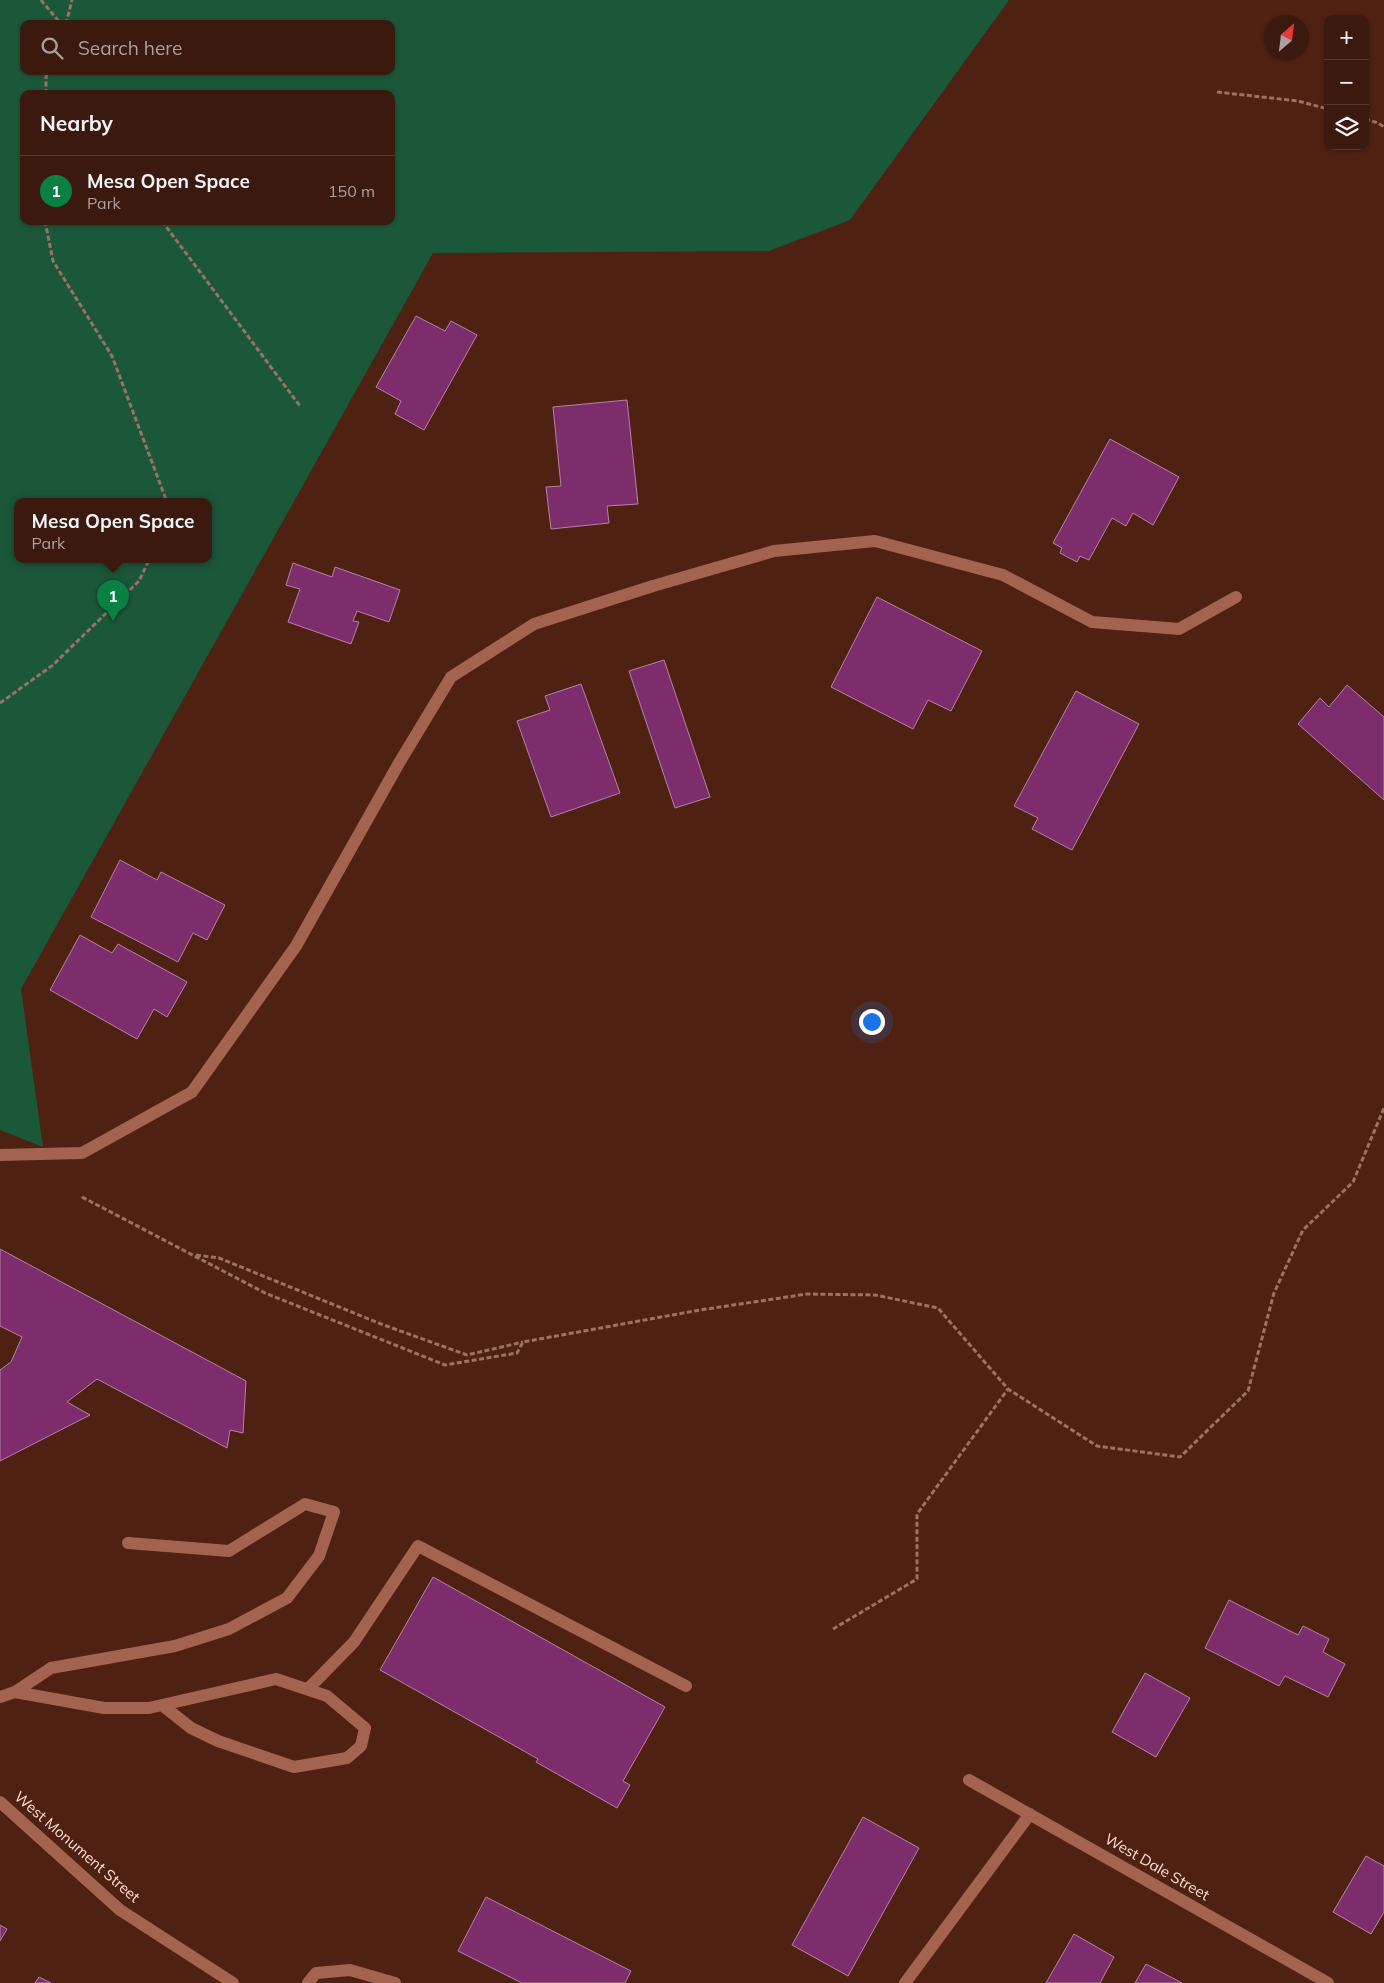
<!DOCTYPE html>
<html lang="en">
<head>
<meta charset="utf-8">
<style>
  body { margin:0; font-family:Mulish,sans-serif; background:#46261c; color:#f1f3f6 }
  .controls { position:absolute; right:15px; top:15px; display:grid; overflow:hidden; border-radius:10px; box-shadow:0 1px 4px #0004 }
  .controls button { width:45px; height:45px; display:grid; place-items:center; padding:0; border:0; border-bottom:1px solid #54382e; background:#3b190e; color:#f1f3f6; font:25px sans-serif }
  .compass { position:absolute; left:1264px; top:15px; width:45px; height:45px; border-radius:50%; background:#3b190e; box-shadow:0 1px 4px #0004; rotate:28deg }
  .you { position:absolute; left:871px; top:1021px; width:18px; height:18px; margin:-12px; border:4px solid #fff; border-radius:50%; background:#1a73e8; box-shadow:0 0 0 8px #1a73e833 }
  .badge { display:grid; place-items:center; width:32px; height:32px; border-radius:50%; background:#0b8043; color:#fff; font-size:16px; font-weight:700 }
  .pin { position:absolute; translate:-50% -41px; filter:drop-shadow(0 1px 2px #0008) }
  .pin::after { content:''; position:absolute; top:26px; width:18px; height:15px; background:inherit; clip-path:polygon(0 0,100% 0,50% 100%) }
  .popup { position:absolute; left:14px; top:498px; width:198px; height:65px; box-sizing:border-box; display:grid; place-content:center; border-radius:10px; background:#3b190e; filter:drop-shadow(0 1px 4px #0005); font-size:16px; white-space:nowrap; color:#aca09e }
  .popup b { font-size:19px; color:#f1f3f6 }
  .popup::after { content:''; position:absolute; left:50%; top:100%; margin-left:-10px; border:10px solid transparent; border-top-color:#3b190e }
  .list { margin:0; padding:0; list-style:none }
  h2 { display:flex; justify-content:space-between; align-items:center; height:65px; margin:0; padding:0 20px; font-size:21px }
  h2 small { font-size:16px; font-weight:400; color:#aca09e }
  .list li { display:grid; grid-template-columns:32px 1fr auto; gap:15px; align-items:center; box-sizing:border-box; height:70px; padding:0 20px; border-top:1px solid #54382e }
  .list b { display:block; font-size:19px; white-space:nowrap }
  .list p { margin:0; font-size:16px; white-space:nowrap; color:#aca09e }
  .list em { font-size:16px; font-style:normal; color:#aca09e }
  .icon { flex:none; width:28px; height:28px; fill:none; stroke:currentColor; stroke-width:2; stroke-linecap:round; stroke-linejoin:round }
  .map { position:relative; flex:none; width:1384px; height:1983px; overflow:hidden }
  .search { position:absolute; background:#3b190e; box-shadow:0 1px 4px #0004; left:20px; top:20px; width:375px; height:55px; display:flex; align-items:center; gap:12px; box-sizing:border-box; padding:0 18px; border-radius:10px; color:#aca09e; font-size:19px }
  .panel { position:absolute; background:#3b190e; box-shadow:0 1px 4px #0004; left:20px; top:90px; width:375px; height:135px; border-radius:10px }
  .map>svg:first-child { display:block }
  .green { fill:#1b5739; fill-rule:evenodd }
  .building { fill:#7e2d6c; stroke:#b383a5 }
  .lines { fill:none; stroke-linecap:round; stroke-linejoin:round }
  .path { stroke:#9a7266; stroke-width:3; stroke-dasharray:5 2.5; stroke-linecap:butt }
  .minor { stroke:#a36350; stroke-width:12 }
  .labels { text-anchor:middle; stroke-width:4; stroke-linejoin:round; paint-order:stroke }
  .street-label { font-size:15px; fill:#ffdfd6; stroke:#4f2112 }
</style>
</head>
<body>
<div class="map">
<svg width="1384" height="1983" viewBox="0 0 1384 1983">
  <rect width="100%" height="100%" fill="#4f2112"/>
  <path class="green" d="M0,0H1009L850,220L769,251L433,253L21,989L43,1147L0,1130ZM24,24H391V71H24ZM24,94H391V221H24ZM18,502H208V560H18Z"/>
  <path class="building" d="M416,316L445,331L451,321L477,335L424,430L395,414L401,401L376,387Z
    M627,400L638,504L607,506L609,523L551,529L546,487L561,486L553,407Z
    M1110,439L1179,477L1153,525L1133,513L1126,526L1112,518L1089,560L1080,556L1077,562L1060,553L1062,548L1053,543Z
    M293,563L332,577L335,567L400,590L389,622L357,611L353,621L359,622L351,644L288,622L300,589L286,585Z
    M877,597L982,651L951,711L928,700L913,729L831,687Z
    M664,660L710,797L675,808L629,671Z
    M581,684L620,793L551,817L517,721L550,710L545,696Z
    M1347,685L1384,717V800L1298,724L1320,698L1329,707Z
    M1076,691L1139,724L1072,850L1032,829L1038,818L1014,806Z
    M120,860L157,880L161,872L225,905L207,940L193,933L178,962L91,917Z
    M80,935L112,953L118,944L187,982L167,1017L154,1009L137,1039L50,990Z
    M0,1249L246,1381L243,1433L230,1430L227,1448L97,1379L67,1402L90,1415L0,1461V1370L11,1362L22,1337L0,1326Z
    M433,1577L665,1707L623,1781L630,1785L617,1808L536,1762L538,1759L380,1670Z
    M1229,1600L1298,1635L1303,1626L1329,1639L1323,1652L1345,1664L1328,1697L1285,1676L1279,1686L1205,1648Z
    M1145,1673L1190,1698L1156,1757L1112,1732Z
    M863,1817L919,1848L848,1976L792,1945Z
    M1366,1856L1384,1866V1912L1371,1934L1333,1912Z
    M486,1897L631,1971L625,1983H522L458,1951Z
    M0,1925L7,1929L0,1941Z
    M1074,1934L1114,1957L1100,1983H1046Z
    M1146,1964L1182,1983H1135Z
    M39,1977L51,1983H35Z"/>
  <g class="lines">
    <path class="path" d="M41,0L61,24
      M66,24L72,0
      M1217,92L1298,101L1328,109
      M46,94V77L48,71
      M1365,119L1378,123L1384,127
      M45,221L53,261L112,356L167,502
      M162,221L300,406
      M0,703L53,665L139,581L149,560
      M82,1197L265,1293L445,1365L517,1353L523,1342L700,1310L807,1294L875,1295L938,1308L1008,1389L1097,1446L1180,1457L1248,1391L1274,1293L1303,1230L1353,1182L1384,1108
      M196,1255L219,1258L381,1324L467,1355L523,1342
      M833,1629L917,1579V1514L1008,1389"/>
    <path class="minor" d="M0,1155L82,1153L192,1092L296,946L399,763L451,677L534,624L653,586L774,551L875,541L1003,575L1092,622L1179,629L1236,597
      M308,1689L354,1642L418,1546L686,1686
      M15,1692L51,1668L175,1646L229,1629L287,1598L319,1556L334,1512L305,1504L229,1551L128,1543
      M0,1697L15,1692L104,1708H149L276,1679L327,1696L365,1728L361,1746L347,1758L294,1767L218,1741L191,1728L162,1705
      M969,1780L1328,1983
      M0,1802L120,1910L233,1983
      M308,1983L316,1973L350,1970L395,1983
      M905,1983L1030,1814"/>
  </g>
  <g class="labels">
    <g class="street-label">
      <text transform="translate(77 1847) rotate(41)" y="5">West Monument Street</text>
      <text transform="translate(1157 1867) rotate(30)" y="5">West Dale Street</text>
    </g>
  </g>
</svg>
<div class="controls">
<button>+</button>
<button>−</button>
<button><svg class="icon" aria-label="layers" viewBox="0 0 24 24"><path d="M12 4l9 5-9 5-9-5zM3 14l9 5 9-5"/></svg></button>
</div>
<svg class="compass" viewBox="-18 -18 36 36"><path d="M0-13l5 13h-10z" fill="#e53935"/><path d="M0 13l5-13h-10z" fill="#aca09e"/></svg>
<div class="you"></div>
<div class="pin badge" style="left:113px;top:621px">1</div>
<div class="popup"><b>Mesa Open Space</b>Park</div>
<div class="search"><svg class="icon" aria-label="search" viewBox="0 0 24 24"><circle cx="10" cy="10" r="6"/><path d="M15 15l6 6"/></svg>Search here</div>
<section class="panel">
<h2>Nearby<small></small></h2>
<ul class="list">
<li><span class="badge">1</span><div><b>Mesa Open Space</b><p>Park</p></div><em>150 m</em></li>
</ul>
</section>
</div>
</body>
</html>
